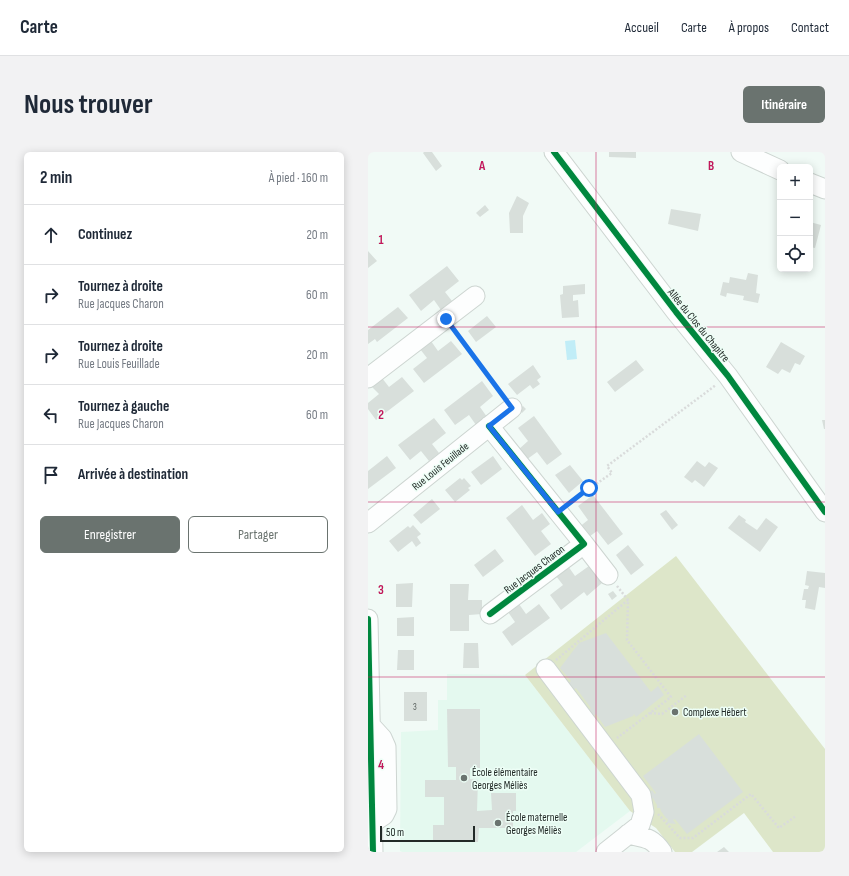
<!DOCTYPE html>
<html lang="fr">
<head>
<meta charset="utf-8">
<style>
  body { margin:0; font-family:"Sofia Sans Condensed",sans-serif; background:#f2f2f3; color:#1f2937 }
  .controls { position:absolute; right:12px; top:12px; display:grid; overflow:hidden; border-radius:6px; box-shadow:0 2px 10px #0003 }
  .controls button { width:36px; height:36px; display:grid; place-items:center; padding:0; border:0; border-bottom:1px solid #e0e1e3; background:#fff; color:#1f2937; font:20px sans-serif }
  .scale { position:absolute; left:12px; bottom:10px; width:95px; box-sizing:border-box; padding-left:4px; border:2px solid #222a27; border-top:0; font-size:11px; line-height:14px; white-space:nowrap; color:#222a27; -webkit-text-stroke:3px #edfef6; paint-order:stroke }
  .stop { position:absolute; width:12px; height:12px; margin:-9px; border:3px solid #1a73e8; border-radius:50%; background:#fff }
  .stop.end { background:#1a73e8; border-color:#fff; box-shadow:0 1px 4px #0008 }
  .list { margin:0; padding:0; list-style:none }
  h2 { display:flex; justify-content:space-between; align-items:center; height:52px; margin:0; padding:0 16px; font-size:17px }
  h2 small { font-size:13px; font-weight:400; color:#747a83 }
  .list li { display:grid; grid-template-columns:26px 1fr auto; gap:12px; align-items:center; box-sizing:border-box; height:60px; padding:0 16px; border-top:1px solid #e0e1e3 }
  .list b { display:block; font-size:15px; white-space:nowrap }
  .list p { margin:0; font-size:13px; white-space:nowrap; color:#747a83 }
  .list em { font-size:13px; font-style:normal; color:#747a83 }
  .actions { display:flex; gap:8px; padding:12px 16px }
  .actions a { flex:1; padding:9px 0; border:1px solid #6a736f; border-radius:6px; text-align:center; font-size:14px; color:#6a736f }
  .actions .main { background:#6a736f; color:#fff }
  .icon { flex:none; width:22px; height:22px; fill:none; stroke:currentColor; stroke-width:2; stroke-linecap:round; stroke-linejoin:round }
  .map { position:relative; flex:none; width:457px; height:700px; overflow:hidden; border-radius:6px }
  header { display:flex; align-items:center; gap:24px; box-sizing:border-box; height:56px; padding:0 20px; background:#fff; border-bottom:1px solid #e0e1e3 }
  header strong { font-size:19px }
  nav { display:flex; gap:22px; margin-inline-start:auto; font-size:14px }
  .intro { display:flex; align-items:center; justify-content:space-between; box-sizing:border-box; height:96px; padding:0 24px }
  h1 { margin:0; font-size:28px }
  .button { padding:10px 18px; border-radius:6px; background:#6a736f; color:#fff; font-size:14px; font-weight:700 }
  main { display:flex; gap:24px; padding:0 24px }
  aside { flex:1; background:#fff; border-radius:6px; box-shadow:0 2px 10px #0003 }
  .map>svg:first-child { display:block }
  .built { fill:#e4f9ef }
  .green { fill:#dde6c9 }
  .water { fill:#c1edf7 }
  .building { fill:#d8dfdb }
  .lines { fill:none; stroke-linecap:round; stroke-linejoin:round }
  .minor-casing { stroke:#cdd5d1; stroke-width:21 }
  .path { stroke:#d9dbdb; stroke-width:2.5; stroke-dasharray:2 2; stroke-linecap:butt }
  .minor { stroke:#fdfefe; stroke-width:19 }
  .cycleway-casing { stroke:#edfef6; stroke-width:8 }
  .cycleway { stroke:#00873e; stroke-width:6 }
  .route { stroke:#1a73e8; stroke-width:5 }
  .grid { fill:none; stroke:#c2185b; stroke-width:1; stroke-opacity:0.55 }
  .poi-dot { fill:#6a736f; stroke:#edfef6; stroke-width:1.5 }
  .labels { text-anchor:middle; stroke-width:3; stroke-linejoin:round; paint-order:stroke }
  .number-label { font-size:9px; fill:#525956 }
  .street-label { font-size:11px; fill:#222a27; stroke:#edfef6 }
  .poi-label { font-size:11px; fill:#222a27; stroke:#edfef6; text-anchor:start }
  .grid-label { font-size:13px; text-anchor:middle; font-weight:bold; fill:#c2185b; stroke:#edfef6; stroke-width:3; stroke-linejoin:round; paint-order:stroke }
</style>
</head>
<body>
<header>
<strong>Carte</strong>
<nav><a>Accueil</a><a>Carte</a><a>À propos</a><a>Contact</a></nav>
</header>
<div class="intro"><h1>Nous trouver</h1><a class="button">Itinéraire</a></div>
<main>
<aside>
<h2>2 min<small>À pied · 160 m</small></h2>
<ul class="list">
<li><svg class="icon" aria-label="ahead" viewBox="0 0 24 24"><path d="M12 20V5M6 11l6-6 6 6"/></svg><div><b>Continuez</b></div><em>20 m</em></li>
<li><svg class="icon" aria-label="right" viewBox="0 0 24 24"><path d="M7 20v-9h11M14 6l5 5-5 5"/></svg><div><b>Tournez à droite</b><p>Rue Jacques Charon</p></div><em>60 m</em></li>
<li><svg class="icon" aria-label="right" viewBox="0 0 24 24"><path d="M7 20v-9h11M14 6l5 5-5 5"/></svg><div><b>Tournez à droite</b><p>Rue Louis Feuillade</p></div><em>20 m</em></li>
<li><svg class="icon" aria-label="left" viewBox="0 0 24 24"><path d="M17 20v-9H6M10 6l-5 5 5 5"/></svg><div><b>Tournez à gauche</b><p>Rue Jacques Charon</p></div><em>60 m</em></li>
<li><svg class="icon" aria-label="arrive" viewBox="0 0 24 24"><path d="M6 21V4h12l-3 4 3 4H6"/></svg><div><b>Arrivée à destination</b></div></li>
</ul>
<div class="actions"><a class="main">Enregistrer</a><a>Partager</a></div>
</aside>
<div class="map">
<svg width="457" height="700" viewBox="0 0 457 700">
  <rect width="100%" height="100%" fill="#f1faf6"/>
  <path class="built" d="M79,522L157,523L262,659L208,700H34L32,699L33,580L70,578V548H79Z"/>
  <path class="green" d="M308,404L457,597V700H405L376,661L324,700H307L288,676L262,659L157,523Z"/>
  <path class="water" d="M207,188L209,207L199,208L197,189Z"/>
  <path class="building" d="M56,0H64L74,14L68,19L55,1Z
    M241,0H268V6L241,5Z
    M149,44L161,51L155,64V81H142L141,61Z
    M117,53L121,58L112,65L108,61Z
    M303,57L333,62L330,79L300,72Z
    M442,70L453,73L447,96L442,95Z
    M0,99L9,109L0,116Z
    M79,114L91,129L77,140L84,149L73,158L66,148L53,159L41,143Z
    M380,121L390,123L388,141L392,142L390,151L375,148L376,144L359,141L358,145L352,143L355,130L361,131L362,125L378,128Z
    M217,132V142L205,143V149L210,148L211,165L194,166L192,143L195,142V134Z
    M30,155L40,166L9,190L7,187L0,192V178Z
    M119,164L128,175L108,190L100,179Z
    M63,189L70,199L83,189L94,202L56,231L45,217L59,206L52,197Z
    M413,190L437,204L432,213L427,211L422,221L414,217L410,222L398,215Z
    M268,208L276,218L247,240L239,230Z
    M165,213L173,225L169,228L172,232L165,237L162,233L149,243L140,232Z
    M34,225L46,239L8,268L0,257V251L11,242L3,234L14,226L21,235Z
    M114,229L125,244L112,255L119,265L108,273L101,263L87,273L76,258Z
    M155,254L158,257L154,261L151,257Z
    M166,264L194,302L179,313L169,300L158,308L150,298L160,289L150,276Z
    M66,266L78,281L64,292L71,301L61,309L53,299L42,308L30,293Z
    M454,268H457V277H456Z
    M19,304L28,316L0,337V319Z
    M125,304L134,317L113,333L103,320Z
    M329,309L337,315L341,310L350,316L336,335L327,328L324,331L316,325Z
    M202,313L215,329L201,341L187,323Z
    M92,326L94,328L96,326L103,334L100,336L102,338L87,350L77,338Z
    M225,343L255,382L240,393L229,379L218,387L210,376L220,368L210,354Z
    M64,347L72,357L53,372L45,363Z
    M154,353L165,368L174,361L182,372L173,379L183,392L167,404L138,366Z
    M298,358L310,373L304,378L292,362Z
    M371,363L378,368L377,370L389,378L398,366L410,375L392,400L360,376Z
    M45,373L53,382L49,385L53,391L48,395L44,389L30,400L21,389L40,374L42,376Z
    M260,393L276,413L263,423L248,403Z
    M127,397L136,409L115,425L106,413Z
    M200,414L207,424L221,414L234,431L219,444L216,440L193,458L182,443L195,433L188,424Z
    M439,419L457,421V436L451,435L447,458L437,456L438,448H434L436,437H440L441,434L437,433Z
    M45,431L44,455H28V432Z
    M82,432H101L100,448H114V462L101,463V479H82Z
    M245,439L249,444L244,448L240,442Z
    M151,452L158,462L171,452L182,466L144,494L134,480L147,470L140,460Z
    M46,465V484H29V466Z
    M238,481L283,540L290,534L296,543L268,565L266,562L265,564L237,575L228,562L225,564L220,558L223,556L208,536L205,538L200,532L203,529L192,516L211,491Z
    M96,491H110L111,516H95Z
    M30,498H46V518H29Z
    M36,540H59V569H36Z
    M79,557H112V616H102V627L110,628L109,659L124,658L123,641H148V659H145V676H111L110,690H65V673H76V645H57V628H88V615H80Z
    M331,582L375,640L319,682L307,667L305,668L308,672L299,671L300,667L298,666L293,659L292,656H289V653L285,646L283,647L281,642L284,638L287,642L288,641L275,624Z
    M356,695L361,700H349Z"/>
  <g class="lines">
    <g class="minor-casing">
      <path id="minor" d="M186,0L308,160L360,224L457,360
        M373,0L412,18
        M442,31L457,37
        M0,226L107,144
        M121,274L216,392L122,462
        M0,371L144,256
        M216,392L240,423
        M0,467L5,700
        M178,517L273,643L276,660L272,673L238,700
        M3,574L14,586L18,595L19,657L16,663L4,671
        M260,682C277,686 284,685 294,700"/>
    </g>
    <path class="path" d="M86,178L136,245
      M202,350L244,321L239,314L348,233
      M249,434L260,448L259,488L303,545L249,586
      M188,508L260,448
      M282,561L294,562L319,543
      M290,662L312,686H325L383,642L411,676L428,664"/>
    <use href="#minor" class="minor"/>
    <g class="cycleway-casing">
      <path id="cycleway" d="M186,0L308,160L360,224L457,360
        M121,274L216,392L122,462
        M0,467L5,700"/>
    </g>
    <use href="#cycleway" class="cycleway"/>
  </g>
  <g class="lines">
    <path class="route" d="M78,167L144,256L121,274L190,360L221,336"/>
  </g>
  <path class="grid" d="M228,0V700M0,175H457M0,350H457M0,525H457"/>
  <g class="poi-dot">
    <circle cx="307" cy="560" r="4"/>
    <circle cx="96" cy="626" r="4"/>
    <circle cx="130" cy="671" r="4"/>
  </g>
  <g class="labels">
    <g class="number-label">
      <text x="47" y="558">3</text>
    </g>
    <g class="street-label">
      <text transform="translate(331 173) rotate(51)" y="4">Allée du Clos du Chapitre</text>
      <text transform="translate(72 314) rotate(-39)" y="4">Rue Louis Feuillade</text>
      <text transform="translate(166 417) rotate(-37)" y="4">Rue Jacques Charon</text>
    </g>
    <g class="poi-label">
      <text x="315" y="564">Complexe Hébert</text>
      <text x="104" y="624">École élémentaire<tspan x="104" dy="13">Georges Méliès</tspan></text>
      <text x="138" y="669">École maternelle<tspan x="138" dy="13">Georges Méliès</tspan></text>
    </g>
  </g>
  <g class="grid-label">
    <text x="114" y="18">A</text>
    <text x="343" y="18">B</text>
    <text x="13" y="92">1</text>
    <text x="13" y="267">2</text>
    <text x="13" y="442">3</text>
    <text x="13" y="617">4</text>
  </g>
</svg>
<div class="controls">
<button>+</button>
<button>−</button>
<button><svg class="icon" aria-label="locate" viewBox="0 0 24 24"><circle cx="12" cy="12" r="6"/><path d="M12 2v4M12 18v4M2 12h4M18 12h4"/></svg></button>
</div>
<div class="scale">50 m</div>
<div class="stop" style="left:221px;top:336px"></div>
<div class="stop end" style="left:78px;top:167px"></div>
</div>
</main>
</body>
</html>
